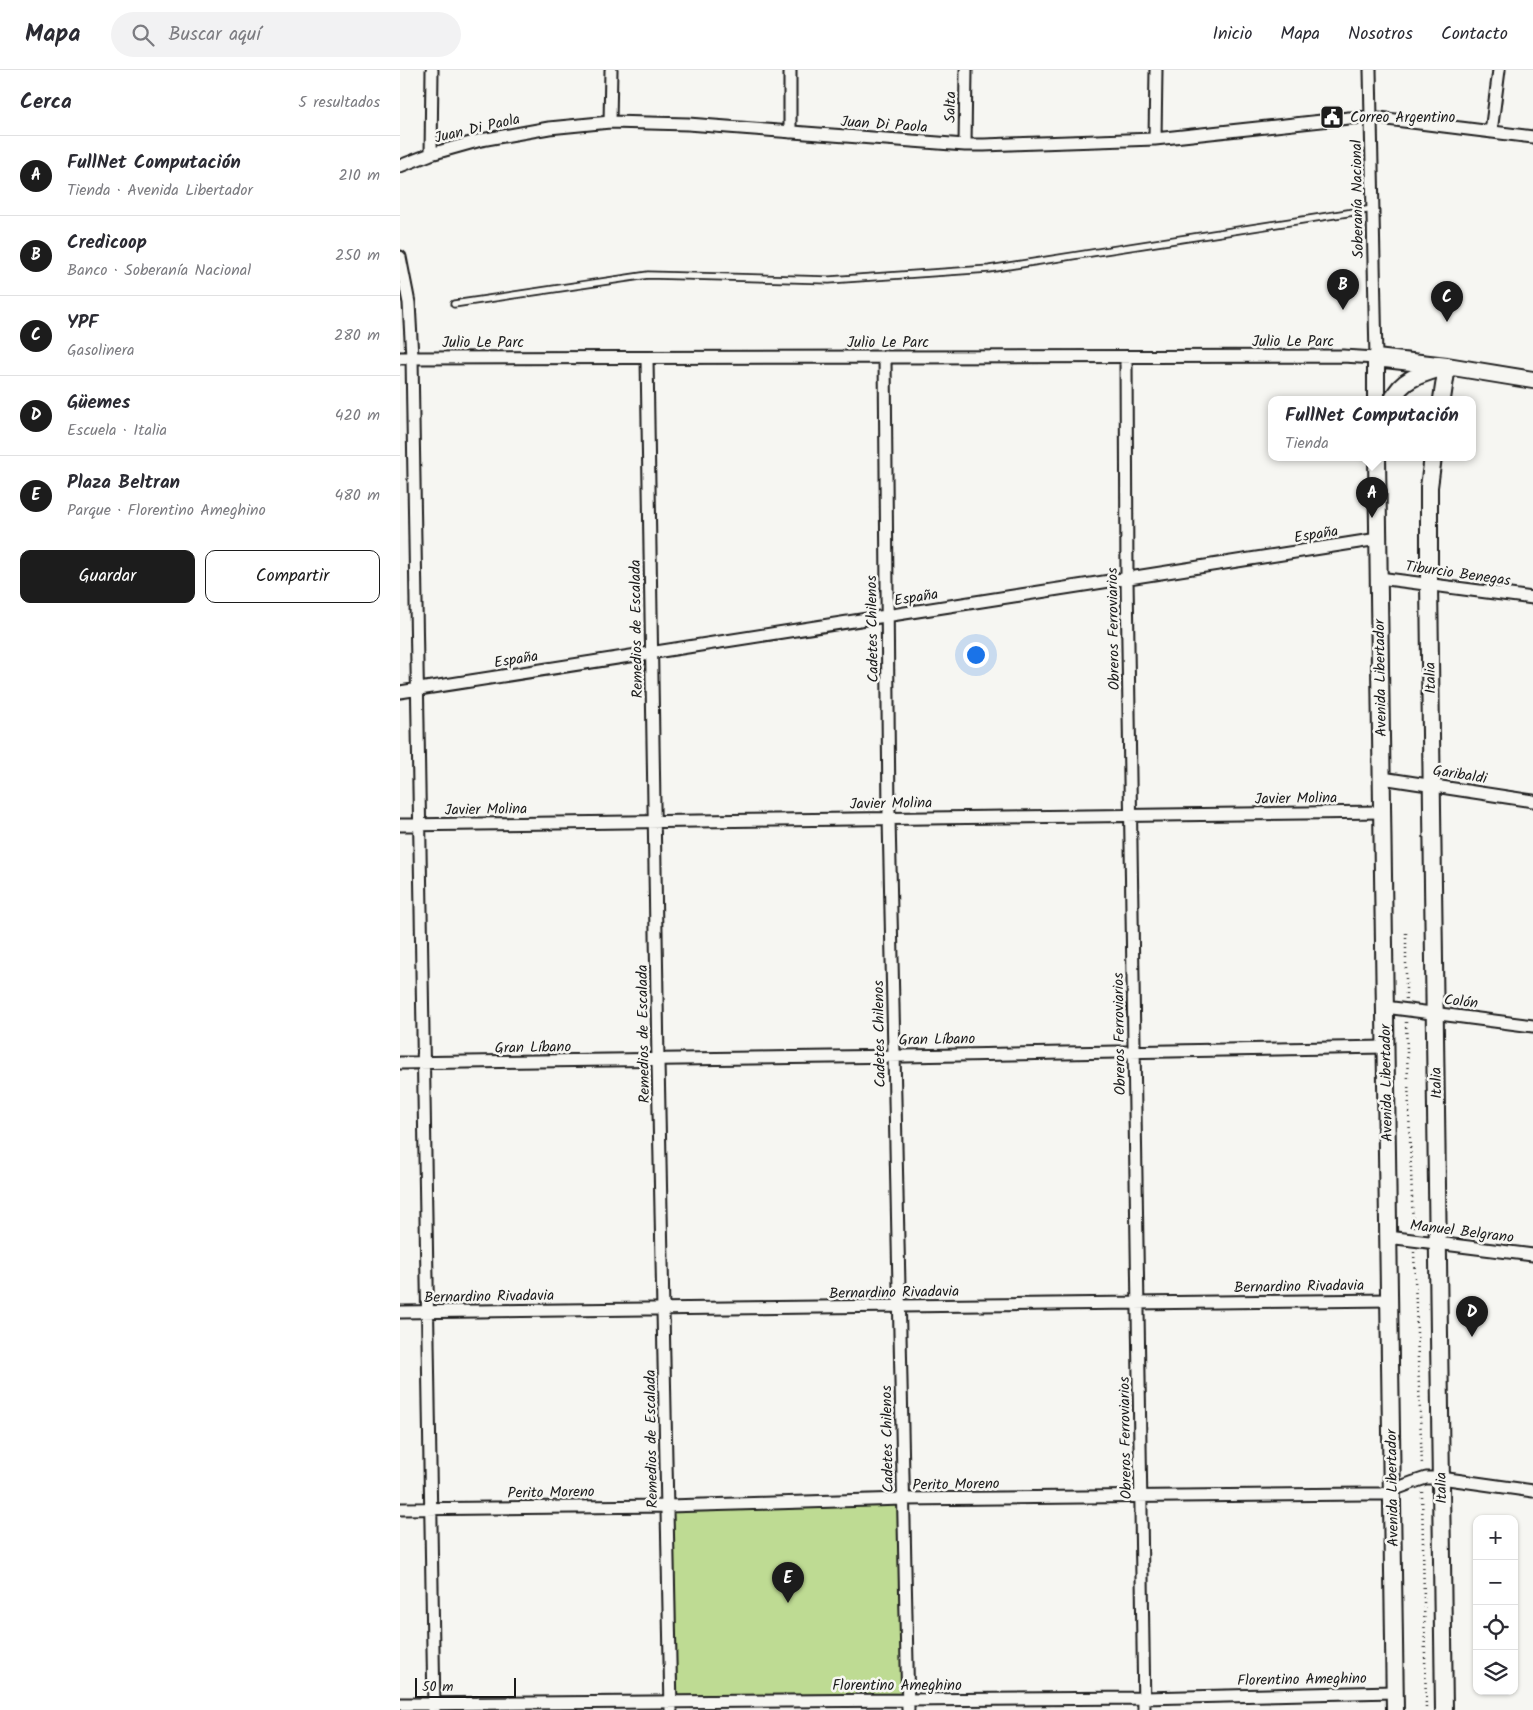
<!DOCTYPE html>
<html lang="es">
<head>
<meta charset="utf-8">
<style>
  body { margin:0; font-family:Kalam,sans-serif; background:#f2f2f3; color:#2b2b33 }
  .controls { position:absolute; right:15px; bottom:15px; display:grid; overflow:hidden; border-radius:10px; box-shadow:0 1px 4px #0004 }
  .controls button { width:45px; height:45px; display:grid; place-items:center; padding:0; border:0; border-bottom:1px solid #e1e1e2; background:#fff; color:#2b2b33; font:25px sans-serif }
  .scale { position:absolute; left:15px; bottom:12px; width:101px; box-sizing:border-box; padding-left:5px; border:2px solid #1c1c1c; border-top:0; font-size:14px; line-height:18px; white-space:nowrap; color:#1c1c1c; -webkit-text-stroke:4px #f6f6f2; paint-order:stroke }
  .you { position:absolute; left:575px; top:584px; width:18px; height:18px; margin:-12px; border:4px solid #fff; border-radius:50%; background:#1a73e8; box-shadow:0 0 0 8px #1a73e833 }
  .badge { display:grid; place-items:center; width:32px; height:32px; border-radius:50%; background:#1c1c1c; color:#fff; font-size:16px; font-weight:700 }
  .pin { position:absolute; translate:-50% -41px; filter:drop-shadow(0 1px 2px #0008) }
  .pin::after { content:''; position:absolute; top:26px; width:18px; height:15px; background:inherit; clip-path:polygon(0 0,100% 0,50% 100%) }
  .popup { position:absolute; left:868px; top:326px; width:208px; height:65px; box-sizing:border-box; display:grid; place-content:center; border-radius:10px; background:#fff; filter:drop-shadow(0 1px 4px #0005); font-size:16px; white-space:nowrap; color:#7c7c81 }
  .popup b { font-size:19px; color:#2b2b33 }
  .popup::after { content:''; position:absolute; left:50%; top:100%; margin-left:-10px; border:10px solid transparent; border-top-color:#fff }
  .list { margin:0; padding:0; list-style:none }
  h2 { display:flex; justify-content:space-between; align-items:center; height:65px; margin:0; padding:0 20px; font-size:21px }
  h2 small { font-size:16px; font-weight:400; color:#7c7c81 }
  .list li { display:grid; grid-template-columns:32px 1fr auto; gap:15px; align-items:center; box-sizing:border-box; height:80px; padding:0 20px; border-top:1px solid #e1e1e2 }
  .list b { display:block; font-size:19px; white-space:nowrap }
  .list p { margin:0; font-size:16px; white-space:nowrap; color:#7c7c81 }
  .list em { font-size:16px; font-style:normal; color:#7c7c81 }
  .actions { display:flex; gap:10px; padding:15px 20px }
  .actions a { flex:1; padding:11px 0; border:1px solid #1c1c1c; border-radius:10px; text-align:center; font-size:18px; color:#1c1c1c }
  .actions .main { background:#1c1c1c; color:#fff }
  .icon { flex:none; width:28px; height:28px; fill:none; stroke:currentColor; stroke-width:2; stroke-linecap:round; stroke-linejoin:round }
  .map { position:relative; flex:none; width:1133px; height:1640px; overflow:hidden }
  header { display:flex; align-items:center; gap:30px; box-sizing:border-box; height:70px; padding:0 25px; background:#fff; border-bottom:1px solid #e1e1e2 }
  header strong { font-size:24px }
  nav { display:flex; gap:28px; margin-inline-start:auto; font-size:18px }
  .search { width:350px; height:45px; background:#f2f2f3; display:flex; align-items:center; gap:12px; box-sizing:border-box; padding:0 18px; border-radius:28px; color:#7c7c81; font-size:19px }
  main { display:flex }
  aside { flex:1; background:#fff }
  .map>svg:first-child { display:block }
  .green { fill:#bedb93; stroke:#6d7c58 }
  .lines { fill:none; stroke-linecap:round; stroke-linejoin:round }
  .lane-casing { stroke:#1c1c1c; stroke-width:9 }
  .street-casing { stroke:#1c1c1c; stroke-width:15 }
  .secondary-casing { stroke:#1c1c1c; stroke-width:20 }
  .path { stroke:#1c1c1c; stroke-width:2.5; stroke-dasharray:1 4; stroke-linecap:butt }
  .lane { stroke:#f6f6f2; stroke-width:5.5 }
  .street { stroke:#f6f6f2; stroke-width:11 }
  .secondary { stroke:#f6f6f2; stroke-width:16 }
  .labels { text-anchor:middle; stroke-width:5; stroke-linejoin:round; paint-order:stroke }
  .street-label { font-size:15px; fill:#1c1c1c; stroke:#f6f6f2 }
  .poi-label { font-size:15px; fill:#1c1c1c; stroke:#f6f6f2; text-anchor:start }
</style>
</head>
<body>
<header>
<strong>Mapa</strong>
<div class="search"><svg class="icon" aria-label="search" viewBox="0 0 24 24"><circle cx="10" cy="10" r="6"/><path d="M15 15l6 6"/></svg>Buscar aquí</div>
<nav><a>Inicio</a><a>Mapa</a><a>Nosotros</a><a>Contacto</a></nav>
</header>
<main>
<aside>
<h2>Cerca<small>5 resultados</small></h2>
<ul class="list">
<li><span class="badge">A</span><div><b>FullNet Computación</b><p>Tienda · Avenida Libertador</p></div><em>210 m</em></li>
<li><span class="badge">B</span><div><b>Credicoop</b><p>Banco · Soberanía Nacional</p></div><em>250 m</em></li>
<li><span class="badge">C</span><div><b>YPF</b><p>Gasolinera</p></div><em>280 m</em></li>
<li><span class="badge">D</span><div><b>Güemes</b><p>Escuela · Italia</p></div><em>420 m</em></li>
<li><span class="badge">E</span><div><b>Plaza Beltran</b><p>Parque · Florentino Ameghino</p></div><em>480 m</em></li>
</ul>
<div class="actions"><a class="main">Guardar</a><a>Compartir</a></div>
</aside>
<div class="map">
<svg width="1133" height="1640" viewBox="0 0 1133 1640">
  <rect width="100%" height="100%" fill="#f6f6f2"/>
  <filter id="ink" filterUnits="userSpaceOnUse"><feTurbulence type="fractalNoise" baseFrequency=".02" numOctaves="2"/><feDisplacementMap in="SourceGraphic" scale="10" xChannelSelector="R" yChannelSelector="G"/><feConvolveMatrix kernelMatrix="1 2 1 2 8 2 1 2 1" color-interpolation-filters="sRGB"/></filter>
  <g filter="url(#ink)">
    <path class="green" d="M503,1429L508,1630L271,1632L268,1436Z"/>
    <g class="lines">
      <g class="lane-casing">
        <path id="lane" d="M54,234L248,205L429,210L589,199L973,139"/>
      </g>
      <g class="street-casing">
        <path id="street" d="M210,52L211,0
          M390,62V0
          M1091,62L1099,0
          M755,69L756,0
          M565,75L566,0
          M31,84L32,0
          M0,96L31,84L81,70L149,58L210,52L288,54L565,75H584L755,69L949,48L971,47L1133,67
          M0,187L9,233L12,287L34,1640
          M485,287L489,748L508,1640
          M726,287L727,509L744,1640
          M0,288L943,286L976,288L970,0
          M247,288L258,991L271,1640
          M979,508L1133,528
          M0,622L978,469
          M982,708L1133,731
          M0,755L982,742
          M985,937L1133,956
          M0,993C328,990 657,983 985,977
          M988,1167L1133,1185
          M0,1242L989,1230
          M0,1439L268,1436L503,1429L966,1424H982L1014,1412L1026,1408H1041L1133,1421
          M0,1634L744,1628L994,1622"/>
      </g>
      <g class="secondary-casing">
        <path id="secondary" d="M976,329V288L1047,296L1133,310
          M993,329C1002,307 1026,303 1047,296L1042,329
          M977,387L995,1640
          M1033,387L1029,417V514L1044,1640"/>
      </g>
      <path class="path" d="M1006,929V862
        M1006,952L1013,1159
        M1014,1182L1022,1396
        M1022,1422L1026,1640"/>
      <use href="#lane" class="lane"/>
      <use href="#street" class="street"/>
      <use href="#secondary" class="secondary"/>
    </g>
  </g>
  <defs>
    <g id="civic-square" transform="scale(1.25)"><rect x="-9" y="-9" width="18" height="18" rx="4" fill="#1c1c1c" stroke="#f6f6f2"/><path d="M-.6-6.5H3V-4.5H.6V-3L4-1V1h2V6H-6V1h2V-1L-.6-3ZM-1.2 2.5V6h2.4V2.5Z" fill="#fff"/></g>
  </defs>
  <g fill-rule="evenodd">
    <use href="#civic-square" x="932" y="47"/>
  </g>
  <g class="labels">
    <g class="street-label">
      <text transform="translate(550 37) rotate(-89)" y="5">Salta</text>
      <text transform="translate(484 54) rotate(4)" y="5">Juan Di Paola</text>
      <text transform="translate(77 58) rotate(-13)" y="5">Juan Di Paola</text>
      <text transform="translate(957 129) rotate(-91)" y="5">Soberanía Nacional</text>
      <text x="893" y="276">Julio Le Parc</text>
      <text x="83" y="277">Julio Le Parc</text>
      <text x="488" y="277">Julio Le Parc</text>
      <text transform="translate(916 464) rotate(-9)" y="5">España</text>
      <text transform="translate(1058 503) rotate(8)" y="5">Tiburcio Benegas</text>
      <text transform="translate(516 527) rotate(-9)" y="5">España</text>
      <text transform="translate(236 559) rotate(-91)" y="5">Remedios de Escalada</text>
      <text transform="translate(472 559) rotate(-91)" y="5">Cadetes Chilenos</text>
      <text transform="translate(713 559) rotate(-91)" y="5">Obreros Ferroviarios</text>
      <text transform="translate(116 589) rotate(-9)" y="5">España</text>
      <text transform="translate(980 608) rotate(-91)" y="5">Avenida Libertador</text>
      <text transform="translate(1030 608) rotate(-91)" y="5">Italia</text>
      <text transform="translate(1060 704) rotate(9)" y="5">Garibaldi</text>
      <text transform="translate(896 728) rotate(-1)" y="5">Javier Molina</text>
      <text transform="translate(491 733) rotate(-1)" y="5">Javier Molina</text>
      <text transform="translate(86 739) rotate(-1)" y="5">Javier Molina</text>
      <text transform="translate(1061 931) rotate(7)" y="5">Colón</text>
      <text transform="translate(243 964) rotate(-91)" y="5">Remedios de Escalada</text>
      <text transform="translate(479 964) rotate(-91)" y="5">Cadetes Chilenos</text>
      <text transform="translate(719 964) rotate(-91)" y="5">Obreros Ferroviarios</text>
      <text transform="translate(537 969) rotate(-1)" y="5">Gran Líbano</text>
      <text transform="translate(133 977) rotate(-1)" y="5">Gran Líbano</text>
      <text transform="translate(986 1013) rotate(-91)" y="5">Avenida Libertador</text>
      <text transform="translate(1036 1013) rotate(-91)" y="5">Italia</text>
      <text transform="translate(1062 1161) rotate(7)" y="5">Manuel Belgrano</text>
      <text transform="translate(899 1216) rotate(-1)" y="5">Bernardino Rivadavia</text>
      <text transform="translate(494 1222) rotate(-1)" y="5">Bernardino Rivadavia</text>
      <text transform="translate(89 1226) rotate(-1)" y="5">Bernardino Rivadavia</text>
      <text transform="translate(725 1368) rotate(-91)" y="5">Obreros Ferroviarios</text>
      <text transform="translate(251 1369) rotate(-91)" y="5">Remedios de Escalada</text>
      <text transform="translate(487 1369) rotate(-91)" y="5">Cadetes Chilenos</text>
      <text transform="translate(556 1414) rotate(-1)" y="5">Perito Moreno</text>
      <text transform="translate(992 1418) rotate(-91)" y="5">Avenida Libertador</text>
      <text transform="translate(1041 1418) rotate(-91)" y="5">Italia</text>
      <text transform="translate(151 1422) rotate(-1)" y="5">Perito Moreno</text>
      <text transform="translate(902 1609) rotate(-1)" y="5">Florentino Ameghino</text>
      <text x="497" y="1620">Florentino Ameghino</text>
    </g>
    <g class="poi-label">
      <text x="950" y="52">Correo Argentino</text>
    </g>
  </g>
</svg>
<div class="controls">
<button>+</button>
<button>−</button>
<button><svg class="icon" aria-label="locate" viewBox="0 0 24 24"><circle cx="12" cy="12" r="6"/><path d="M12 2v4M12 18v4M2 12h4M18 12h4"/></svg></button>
<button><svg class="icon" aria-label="layers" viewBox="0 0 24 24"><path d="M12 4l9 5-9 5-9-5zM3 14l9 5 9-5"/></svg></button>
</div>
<div class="scale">50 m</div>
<div class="you"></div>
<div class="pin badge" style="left:972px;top:448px">A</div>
<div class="popup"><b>FullNet Computación</b>Tienda</div>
<div class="pin badge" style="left:943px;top:240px">B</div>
<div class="pin badge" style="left:1047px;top:252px">C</div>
<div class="pin badge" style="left:1072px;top:1267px">D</div>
<div class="pin badge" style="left:388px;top:1533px">E</div>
</div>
</main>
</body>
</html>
